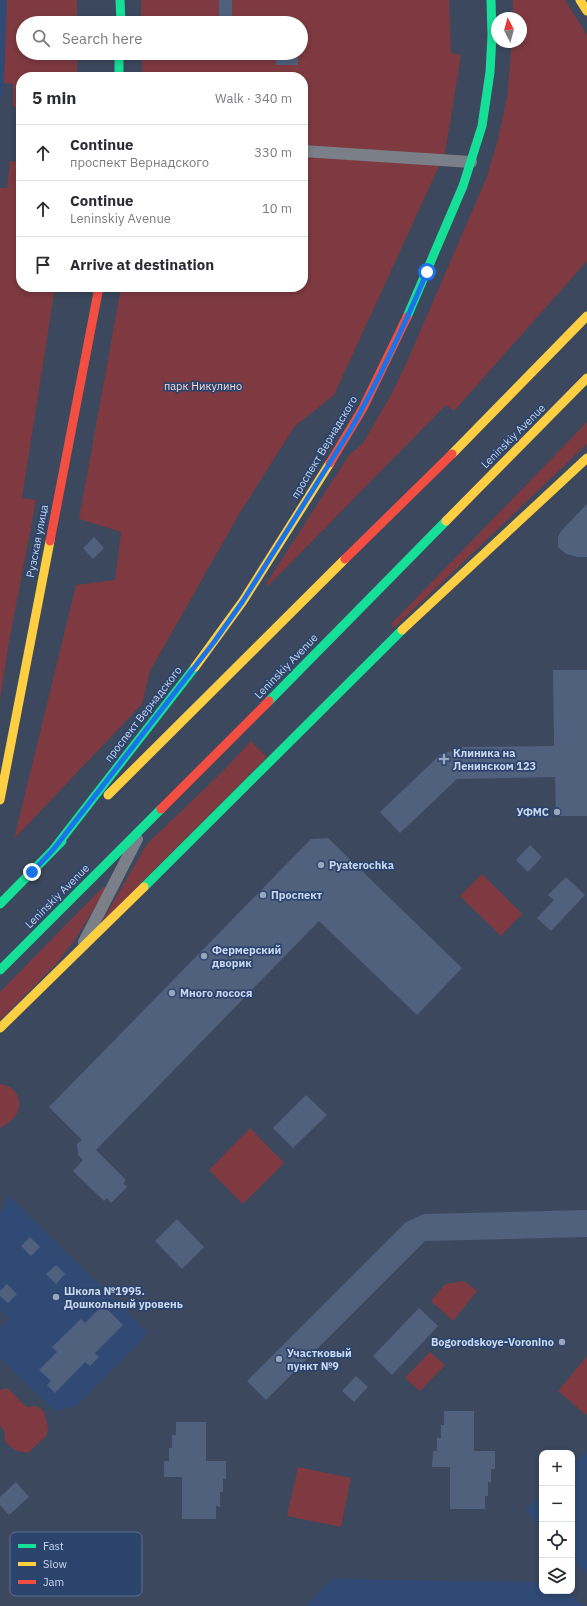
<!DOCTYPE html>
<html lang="en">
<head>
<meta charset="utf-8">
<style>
  body { margin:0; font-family:"IBM Plex Sans",sans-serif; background:#f2f2f3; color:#2b2b33 }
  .controls { position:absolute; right:12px; bottom:12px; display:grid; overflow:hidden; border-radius:8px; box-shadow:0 2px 6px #0003 }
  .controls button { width:36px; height:36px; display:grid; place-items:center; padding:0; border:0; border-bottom:1px solid #e1e1e2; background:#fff; color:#2b2b33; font:20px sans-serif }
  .compass { position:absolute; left:491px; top:12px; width:36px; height:36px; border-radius:50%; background:#fff; box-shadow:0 2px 6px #0003; rotate:354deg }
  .stop { position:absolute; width:12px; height:12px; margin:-9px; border:3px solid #1a73e8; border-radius:50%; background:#fff }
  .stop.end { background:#1a73e8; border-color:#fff; box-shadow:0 1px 4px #0008 }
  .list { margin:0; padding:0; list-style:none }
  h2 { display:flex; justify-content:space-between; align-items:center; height:52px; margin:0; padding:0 16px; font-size:17px }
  h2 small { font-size:13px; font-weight:400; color:#7c7c81 }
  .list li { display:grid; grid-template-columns:26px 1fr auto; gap:12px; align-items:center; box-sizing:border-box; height:56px; padding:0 16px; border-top:1px solid #e1e1e2 }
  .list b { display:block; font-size:15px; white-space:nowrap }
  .list p { margin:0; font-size:13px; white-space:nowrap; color:#7c7c81 }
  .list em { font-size:13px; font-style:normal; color:#7c7c81 }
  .icon { flex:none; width:22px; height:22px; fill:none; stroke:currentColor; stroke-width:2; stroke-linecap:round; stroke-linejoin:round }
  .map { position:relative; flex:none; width:587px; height:1606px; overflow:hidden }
  .search { position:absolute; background:#fff; box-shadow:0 2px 6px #0003; left:16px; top:16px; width:292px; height:44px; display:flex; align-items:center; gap:10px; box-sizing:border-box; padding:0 14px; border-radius:22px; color:#7c7c81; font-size:15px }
  .panel { position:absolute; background:#fff; box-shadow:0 2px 6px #0003; left:16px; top:72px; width:292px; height:220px; border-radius:16px }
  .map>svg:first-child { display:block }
  .built { fill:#304a75 }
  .green { fill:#7e3a40 }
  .building { fill:#50617d }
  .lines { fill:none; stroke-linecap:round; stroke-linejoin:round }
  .street { stroke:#7a7f88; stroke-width:12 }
  .fast { stroke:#16e098; stroke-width:9 }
  .slow { stroke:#ffcf43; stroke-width:9 }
  .jam { stroke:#f24e42; stroke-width:9 }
  .route { stroke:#1a73e8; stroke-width:5 }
  .poi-dot { fill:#97a6bd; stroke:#2c446c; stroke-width:1.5 }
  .labels { text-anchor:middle; stroke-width:3.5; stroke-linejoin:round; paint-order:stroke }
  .park-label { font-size:11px; fill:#fad8d7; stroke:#2c446c }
  .street-label { font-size:11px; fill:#c9d8f0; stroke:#2c446c }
  .poi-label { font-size:11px; font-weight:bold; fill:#c9d8f0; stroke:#2c446c; text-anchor:start }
  .key { fill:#2c446c; stroke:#5b7094; stroke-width:1 }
  .key-label { font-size:11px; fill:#c9d8f0 }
</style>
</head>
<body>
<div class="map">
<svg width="587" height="1606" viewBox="0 0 587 1606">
  <rect width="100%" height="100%" fill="#3b485d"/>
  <path class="built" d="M0,0H7L3,95H0Z
    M8,1195L148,1333L76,1406L54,1411L0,1358V1328L9,1319L0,1310V1215Z
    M587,1451V1575L572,1559V1465Z
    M542,1494V1528L525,1510Z
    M332,1579L542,1582V1591H564L585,1606H305Z"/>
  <path class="green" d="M7,0H77V23H23V53H77V77H21V108L13,107V84L4,83Z
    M141,0H449L451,53L461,55L445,153L334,395L295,426L239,514L150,671L142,704L14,839L76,585L115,580L121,532L79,519L121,287H303V77H142V53H301V23H141Z
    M513,0H565L587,35V261L454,411L446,405L268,586L266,584L349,455L363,443L392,393L406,364L486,179L497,143L507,97L512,42H521V18H513Z
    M10,161L21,162V287H55L22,498L36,500L8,647L0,700V188H7Z
    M587,422V444L394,628L391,624Z
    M251,741L267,757L101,923L147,844L223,771Z
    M482,874L522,914L501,936L460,896Z
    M103,887H105L106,889L74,941L57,963L0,1020V992Z
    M0,1084C13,1085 23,1097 18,1111C15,1119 7,1124 0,1128Z
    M250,1128L284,1163L243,1204L209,1170Z
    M464,1281L477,1291L453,1321L431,1301L445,1284Z
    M430,1352L445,1365L420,1391L405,1378Z
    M587,1356V1413L586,1415L558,1391Z
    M6,1388C15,1393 19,1402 27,1407L37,1406L44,1412L48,1429L47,1435L28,1453C18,1452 11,1449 5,1441V1433L0,1425V1390Z
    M298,1467L351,1478L341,1527L287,1516Z"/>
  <path class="building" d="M219,0H232V23H219Z
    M276,53H298V65H276Z
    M587,504V557H578L566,554L558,547V537L561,531Z
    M94,537L104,548L93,559L83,548Z
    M553,670H587V816H556L555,777L457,779L400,833L380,812L443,752L462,751V747L554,746Z
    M328,838L462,968L417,1015L319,921L96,1150L126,1180L123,1183L127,1187L111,1203L107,1198L104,1201L73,1171L83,1160L78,1155L77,1144L82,1140L49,1107L311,839Z
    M530,845L542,857L528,872L516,860Z
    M566,877L585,895L551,931L537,918L554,900L548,895Z
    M306,1095L327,1115L293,1148L273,1128Z
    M587,1210V1237L425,1241L266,1400L247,1381L406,1222L424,1214Z
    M177,1219L204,1247L182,1269L155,1241Z
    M30,1237L40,1247L31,1256L21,1246Z
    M56,1265L65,1274L56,1284L46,1274Z
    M7,1284L17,1294L8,1303L0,1296V1291Z
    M103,1305L123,1325L95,1353L99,1357L90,1366L85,1362L55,1393L47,1385L51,1381L39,1370L57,1352L52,1347L81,1319L85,1323Z
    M419,1308L438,1326L392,1375L373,1356Z
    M356,1376L368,1387L354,1402L342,1391Z
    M444,1411H474V1451H495V1469H491V1482H488V1496H485V1509H450V1467H432L433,1451H437V1438H441V1425H444Z
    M176,1422H206V1461H226V1479H223V1492H220V1507L216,1506V1519H182V1477H164V1461H169V1448H172V1435H176Z
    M16,1482L29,1497L9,1515L0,1505V1497Z"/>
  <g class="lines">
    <path class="street" d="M303,151L471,162
      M84,942L137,839"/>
    <path class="fast" d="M120,0L121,23
      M119,53V77
      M407,317L463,186L482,126L490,72L492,36L491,0
      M269,701L446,521
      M53,850L195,667
      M144,887L402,630
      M0,904L62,841
      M0,970L161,809"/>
    <path class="slow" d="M580,0L587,11
      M452,454L587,316
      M446,521L587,378
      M402,630L587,458
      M195,667L243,601L330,463
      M108,795L345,559
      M0,800L50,541
      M0,1028L144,887"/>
    <path class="jam" d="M330,463L363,408L407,317
      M50,541L99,287
      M345,559L452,454
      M161,809L269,701"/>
  </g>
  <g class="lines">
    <path class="route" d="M32,872L53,850L214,642L243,601L351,429C380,378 404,326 427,272"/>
  </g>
  <g class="poi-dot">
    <path d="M442 753h4v4h4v4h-4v4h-4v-4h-4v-4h4z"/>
    <circle cx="557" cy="812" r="4"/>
    <circle cx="321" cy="865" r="4"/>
    <circle cx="263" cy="895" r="4"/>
    <circle cx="204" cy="956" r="4"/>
    <circle cx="172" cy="993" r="4"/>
    <circle cx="56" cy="1297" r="4"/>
    <circle cx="562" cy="1342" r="4"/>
    <circle cx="279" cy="1359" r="4"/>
  </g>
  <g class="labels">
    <g class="park-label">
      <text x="203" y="390">парк Никулино</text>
    </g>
    <g class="street-label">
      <text transform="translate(513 436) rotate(-45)" y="4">Leninskiy Avenue</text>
      <text transform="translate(324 447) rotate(-59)" y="4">проспект Вернадского</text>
      <text transform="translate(37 541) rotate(-79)" y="4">Рузская улица</text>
      <text transform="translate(286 666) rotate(-46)" y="4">Leninskiy Avenue</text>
      <text transform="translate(143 714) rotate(-52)" y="4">проспект Вернадского</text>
      <text transform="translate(57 896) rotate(-45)" y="4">Leninskiy Avenue</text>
    </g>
    <g class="poi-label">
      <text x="453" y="757">Клиника на<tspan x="453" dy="13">Ленинском 123</tspan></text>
      <text x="549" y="816" text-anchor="end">УФМС</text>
      <text x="329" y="869">Pyaterochka</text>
      <text x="271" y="899">Проспект</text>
      <text x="212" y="954">Фермерский<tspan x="212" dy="13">дворик</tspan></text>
      <text x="180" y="997">Много лосося</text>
      <text x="64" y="1295">Школа №1995.<tspan x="64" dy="13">Дошкольный уровень</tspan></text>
      <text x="554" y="1346" text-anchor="end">Bogorodskoye-Voronino</text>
      <text x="287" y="1357">Участковый<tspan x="287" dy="13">пункт №9</tspan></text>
    </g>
  </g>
  <rect x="10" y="1532" width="132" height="64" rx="6" class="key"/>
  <rect x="18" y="1544" width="18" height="4" fill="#16e098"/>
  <rect x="18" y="1562" width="18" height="4" fill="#ffcf43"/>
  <rect x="18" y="1580" width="18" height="4" fill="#f24e42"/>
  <g class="key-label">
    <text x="43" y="1550">Fast</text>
    <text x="43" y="1568">Slow</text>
    <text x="43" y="1586">Jam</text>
  </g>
</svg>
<div class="controls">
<button>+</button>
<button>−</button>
<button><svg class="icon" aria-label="locate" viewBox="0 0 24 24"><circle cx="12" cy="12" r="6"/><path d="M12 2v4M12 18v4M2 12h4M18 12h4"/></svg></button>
<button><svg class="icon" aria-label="layers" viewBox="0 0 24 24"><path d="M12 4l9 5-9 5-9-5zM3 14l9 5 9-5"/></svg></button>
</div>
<svg class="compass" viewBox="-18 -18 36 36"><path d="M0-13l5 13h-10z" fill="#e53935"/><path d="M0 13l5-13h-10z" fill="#7c7c81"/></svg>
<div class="stop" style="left:427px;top:272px"></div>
<div class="stop end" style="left:32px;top:872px"></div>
<div class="search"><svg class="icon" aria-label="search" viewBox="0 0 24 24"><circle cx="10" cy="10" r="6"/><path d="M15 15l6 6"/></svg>Search here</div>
<section class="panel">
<h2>5 min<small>Walk · 340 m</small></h2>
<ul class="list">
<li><svg class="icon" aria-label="ahead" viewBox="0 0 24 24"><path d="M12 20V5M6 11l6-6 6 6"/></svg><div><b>Continue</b><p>проспект Вернадского</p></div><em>330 m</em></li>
<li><svg class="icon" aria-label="ahead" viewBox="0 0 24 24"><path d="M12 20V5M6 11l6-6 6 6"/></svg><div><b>Continue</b><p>Leninskiy Avenue</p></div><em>10 m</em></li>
<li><svg class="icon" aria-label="arrive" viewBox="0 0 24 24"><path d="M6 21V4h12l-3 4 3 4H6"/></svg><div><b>Arrive at destination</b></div></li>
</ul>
</section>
</div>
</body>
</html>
